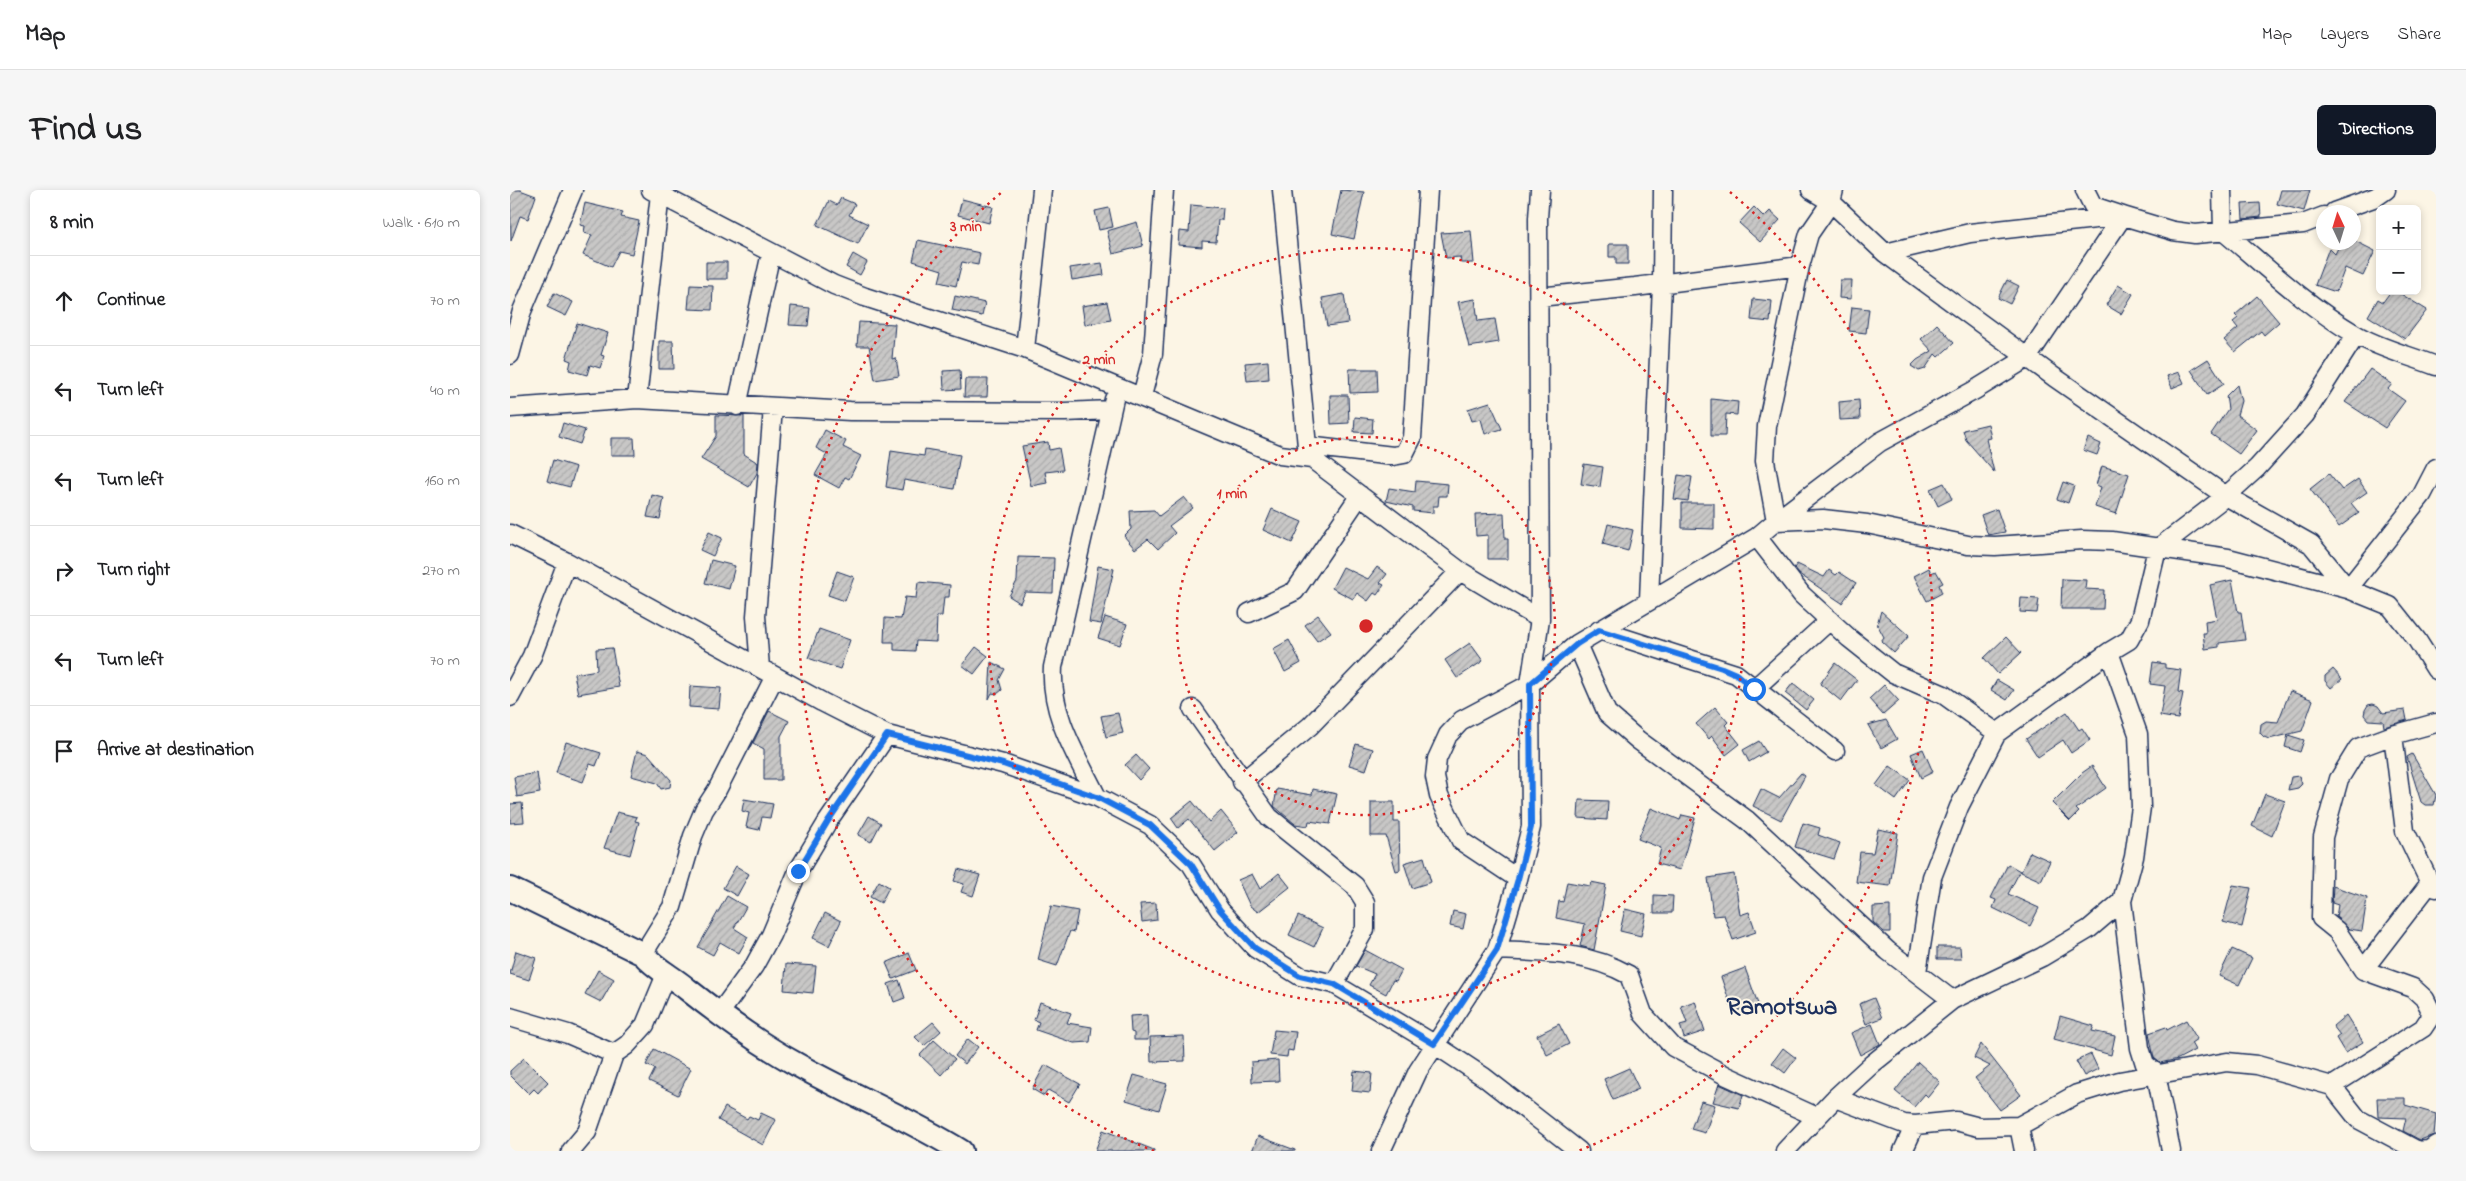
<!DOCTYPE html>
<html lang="en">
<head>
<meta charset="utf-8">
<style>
  body { margin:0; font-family:"Indie Flower",sans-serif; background:#f6f6f6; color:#202124 }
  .controls { position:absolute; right:15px; top:15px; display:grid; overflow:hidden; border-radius:8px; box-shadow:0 2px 8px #0003 }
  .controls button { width:45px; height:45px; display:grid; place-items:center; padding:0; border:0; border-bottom:1px solid #e0e0e0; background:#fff; color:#202124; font:25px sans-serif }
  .compass { position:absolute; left:1806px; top:15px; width:45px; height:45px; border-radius:50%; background:#fff; box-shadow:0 2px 8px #0003; rotate:356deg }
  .stop { position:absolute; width:15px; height:15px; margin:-11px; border:4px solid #1a73e8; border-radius:50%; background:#fff }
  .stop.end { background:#1a73e8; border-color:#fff; box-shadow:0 1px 5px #0008 }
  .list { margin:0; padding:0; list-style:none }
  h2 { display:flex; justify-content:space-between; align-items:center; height:65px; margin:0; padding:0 20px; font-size:21px }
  h2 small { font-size:16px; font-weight:400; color:#757577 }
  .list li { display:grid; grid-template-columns:32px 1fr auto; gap:15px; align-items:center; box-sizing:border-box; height:90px; padding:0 20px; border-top:1px solid #e0e0e0 }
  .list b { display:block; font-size:19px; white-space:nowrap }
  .list em { font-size:16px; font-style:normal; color:#757577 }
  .icon { flex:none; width:28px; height:28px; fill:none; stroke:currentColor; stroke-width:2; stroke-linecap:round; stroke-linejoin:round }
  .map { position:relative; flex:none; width:1926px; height:961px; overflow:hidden; border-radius:8px }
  header { display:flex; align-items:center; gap:30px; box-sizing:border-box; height:70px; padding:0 25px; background:#fff; border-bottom:1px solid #e0e0e0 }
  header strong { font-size:24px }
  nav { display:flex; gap:28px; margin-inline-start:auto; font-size:18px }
  .intro { display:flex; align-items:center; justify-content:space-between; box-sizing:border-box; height:120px; padding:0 30px }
  h1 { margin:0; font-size:35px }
  .button { padding:12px 22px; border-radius:8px; background:#111827; color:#fff; font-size:18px; font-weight:700 }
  main { display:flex; gap:30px; padding:0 30px }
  aside { flex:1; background:#fff; border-radius:8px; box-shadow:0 2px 8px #0003 }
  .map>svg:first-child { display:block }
  .building { fill:url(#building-hatch); stroke:#1b2f5e }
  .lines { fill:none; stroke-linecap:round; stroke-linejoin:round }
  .minor-casing { stroke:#1b2f5e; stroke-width:21 }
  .tertiary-casing { stroke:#1b2f5e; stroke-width:26 }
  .minor { stroke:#fcf5e5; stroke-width:18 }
  .tertiary { stroke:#fcf5e5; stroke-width:22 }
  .route { stroke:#1a73e8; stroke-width:6 }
  .ring { fill:none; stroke:#d62828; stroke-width:2.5; stroke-dasharray:2.5 5 }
  .labels { text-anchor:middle; stroke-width:4; stroke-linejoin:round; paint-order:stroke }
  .district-label { font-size:25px; font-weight:bold; fill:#1b2f5e; stroke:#fcf5e5 }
  .centre { fill:#d62828; stroke:#fcf5e5; stroke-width:2.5 }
  .ring-label { font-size:15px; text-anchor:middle; font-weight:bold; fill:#d62828; stroke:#fcf5e5; stroke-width:4; stroke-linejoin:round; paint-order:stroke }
</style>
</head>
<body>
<header>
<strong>Map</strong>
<nav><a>Map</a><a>Layers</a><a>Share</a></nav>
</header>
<div class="intro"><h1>Find us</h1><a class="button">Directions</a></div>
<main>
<aside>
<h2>8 min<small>Walk · 610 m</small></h2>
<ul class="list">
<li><svg class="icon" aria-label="ahead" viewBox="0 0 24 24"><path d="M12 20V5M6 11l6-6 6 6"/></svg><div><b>Continue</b></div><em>70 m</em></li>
<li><svg class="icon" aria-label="left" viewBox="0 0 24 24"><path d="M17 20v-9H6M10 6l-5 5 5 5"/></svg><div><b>Turn left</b></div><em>40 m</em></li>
<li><svg class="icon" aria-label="left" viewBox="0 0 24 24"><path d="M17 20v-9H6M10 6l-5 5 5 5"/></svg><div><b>Turn left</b></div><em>160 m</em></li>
<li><svg class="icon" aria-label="right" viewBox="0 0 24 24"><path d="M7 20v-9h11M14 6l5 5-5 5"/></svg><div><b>Turn right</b></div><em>270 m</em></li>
<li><svg class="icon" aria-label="left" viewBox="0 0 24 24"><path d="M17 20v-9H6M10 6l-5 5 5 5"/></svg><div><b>Turn left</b></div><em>70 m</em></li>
<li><svg class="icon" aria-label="arrive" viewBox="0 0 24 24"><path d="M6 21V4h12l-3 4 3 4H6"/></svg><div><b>Arrive at destination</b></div></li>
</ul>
</aside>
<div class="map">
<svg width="1926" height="961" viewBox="0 0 1926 961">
  <defs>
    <pattern id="building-hatch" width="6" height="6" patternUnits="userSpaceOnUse" patternTransform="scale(1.25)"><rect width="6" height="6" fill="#c8c7c6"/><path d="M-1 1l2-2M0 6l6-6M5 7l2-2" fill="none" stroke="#ababac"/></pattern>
  </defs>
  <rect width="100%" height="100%" fill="#fcf5e5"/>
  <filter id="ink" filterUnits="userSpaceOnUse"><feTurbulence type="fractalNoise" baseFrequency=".02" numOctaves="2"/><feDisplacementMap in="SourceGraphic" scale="10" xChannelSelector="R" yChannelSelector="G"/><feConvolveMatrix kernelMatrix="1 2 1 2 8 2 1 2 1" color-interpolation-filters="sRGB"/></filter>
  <g filter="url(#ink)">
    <path class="building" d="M0,0H10L26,6L18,29L10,26L1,51Z
      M831,0L854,2L844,49L822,44Z
      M1771,0H1800L1794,21L1767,14Z
      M331,8L345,14L339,25L358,34L348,54L307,35L319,11L327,15Z
      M452,9L483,17L479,33L448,25Z
      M75,13L113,22L111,27L129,31L122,64L109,61L101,77L73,65L82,45L74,43L75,36L70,35Z
      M1750,13L1751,27L1733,29L1732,14Z
      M681,15L713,18L712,30H708L706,52L692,51V57L668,55L669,41L679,42Z
      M1244,17L1254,27L1260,21L1270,30L1250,52L1229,33Z
      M599,18L603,37L589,40L585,21Z
      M627,32L633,56L603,64L597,41Z
      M961,41L964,73H951L950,67L936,68L931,43Z
      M408,50L470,63L468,75L452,72L446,96L429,92L432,80L403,71Z
      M1831,52H1847L1865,61L1853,86L1835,78L1826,102L1805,95L1819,58L1825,64Z
      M1099,54H1118V74H1106V67H1099Z
      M343,64L357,72L350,85L336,77Z
      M196,72H217V89H196Z
      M592,73L594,85L562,90L560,78Z
      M1330,90H1342L1341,109L1329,108Z
      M1497,90L1509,96L1500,114L1488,108Z
      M180,95L203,96L202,120L178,119Z
      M1608,95L1623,104L1611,124L1596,115Z
      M1881,101H1886L1917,120L1895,149L1858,126L1868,109L1873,112Z
      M44,103L63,112L56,126L37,117Z
      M834,104L838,133L817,136L812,108Z
      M445,106L475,113L472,126L442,120Z
      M1747,106L1769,132L1754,145L1751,141L1725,162L1714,150L1728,138L1723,132L1728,128L1725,125Z
      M965,109L968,131L985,129L989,152L959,157L948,112Z
      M1243,109L1262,111L1260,132L1241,130Z
      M597,112L601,130L575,135L572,116Z
      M281,116L300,118L298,136L279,135Z
      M1342,117L1359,119L1356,143L1339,141Z
      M349,132L385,134L382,169L386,168L389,186L365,190L359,156H347Z
      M67,133L98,143L91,165L94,166L90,178L80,175L77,185L59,180L61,171L56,169Z
      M1427,134L1444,153L1428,167L1425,164L1415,179L1409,181L1401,176L1407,170L1422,161L1411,149Z
      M149,151H163L164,179H149Z
      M1698,169L1714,194L1697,205L1681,180Z
      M758,171L759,189L737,191L735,173Z
      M839,179H867L868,202L840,203Z
      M1860,179L1882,194L1878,199L1895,211L1875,238L1835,212Z
      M450,180L451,199L434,200L433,181Z
      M1669,182L1674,193L1662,198L1657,186Z
      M455,189H478L477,207H454Z
      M1727,195L1731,211L1727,225L1747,240L1729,264L1701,244L1718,219L1716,206Z
      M820,205H838L839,233L821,234Z
      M1201,209L1228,212L1227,225L1216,224L1215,246H1201Z
      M1349,210L1350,229L1330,230L1329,212Z
      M980,212L992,239L975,244L971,229L962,231L958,219Z
      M206,225L234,226V264L248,273L247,283L239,297L191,269L206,246Z
      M845,227L863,229L862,243L844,242Z
      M53,233L75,240L70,254L49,247Z
      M1478,234L1481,248L1476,249L1484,282L1456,250L1453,240Z
      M315,240L336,251L333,257L351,266L339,289L335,287L329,298L305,285L317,264L306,258Z
      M101,248H124L125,265H101Z
      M1578,248L1591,254L1587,265L1573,260Z
      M538,252L539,260L549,258L553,280L535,282L537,293L521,296L512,256Z
      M415,259L450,265L444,299L394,290L392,300L376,297L381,261L414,266Z
      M43,270L66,277L60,297L37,291Z
      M1074,274L1093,277L1090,297L1071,294Z
      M1592,276L1619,284L1606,324L1585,317L1591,297L1586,295Z
      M1819,284L1832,300L1848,289L1857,302L1841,313L1849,323L1829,337L1800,299Z
      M1168,285L1182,287L1178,311L1164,309Z
      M906,291L938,294L937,306H929L928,316H923V323L903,321V317L876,311L879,298L905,302Z
      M1553,292L1564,296L1558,313L1547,309Z
      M1434,293L1442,309L1428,316L1420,299Z
      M142,305L154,308L150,329L137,327Z
      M674,307L683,318L659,336L665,343L648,359L638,349L625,359L614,346L621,339L620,321L644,320L649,326Z
      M1172,313H1204V339L1172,338Z
      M762,319L792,332L782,353L753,340Z
      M1487,319L1495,342L1478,345L1471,325Z
      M994,323L995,349H998V369H978V345L966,346L965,324Z
      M1098,334L1123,340L1118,361L1093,354Z
      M199,342L212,348L203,366L190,360Z
      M508,367L544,368L543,403L515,402L510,413L499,406L507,391Z
      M201,370L225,376L219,399L195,393Z
      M1287,374L1314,387L1319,380L1326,385L1329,382L1346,393L1332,413L1289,384L1284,378Z
      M588,376L604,379L591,434L579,432Z
      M833,377L858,389L867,377L877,384L870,393L874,395L867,405L864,403L858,411L847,403L843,409L822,398Z
      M1419,378L1421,383L1426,381L1433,393L1429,395L1432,403L1417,411L1404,386Z
      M327,381L344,387L335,411L318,405Z
      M1552,389L1576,390L1575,399L1594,400L1593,419H1551Z
      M1722,390L1728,422H1731L1735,450L1709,453V457L1695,459L1693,443H1696L1695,431L1707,429L1700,395Z
      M408,392L440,395L439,407H434L432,426H427L426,452L406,451L405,461L384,460V452H374L375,428L391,429L395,407L406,408Z
      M1511,408L1529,409L1527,423L1510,422Z
      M1371,421L1399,446L1384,463L1371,451L1374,447L1367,434Z
      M808,425L821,442L807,451L795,435Z
      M595,427L617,434L610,455L588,448Z
      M309,439L340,450L330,479L298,468Z
      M1496,447L1511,463L1488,484L1474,468Z
      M779,450L791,473L775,482L763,459Z
      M960,453L973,471L947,488L935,470Z
      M466,457L478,466L464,484L452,475Z
      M102,458L109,497L68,504L64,484L87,480L86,459Z
      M481,472L495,479L489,490L492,500L487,504L482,503L479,509Z
      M1643,472L1655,474V478L1671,480L1668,502L1673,503L1668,529L1650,526L1655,496L1640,494Z
      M1325,473L1347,490L1331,511L1310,494Z
      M1823,479L1832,489L1821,498L1815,491V486Z
      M1487,490L1504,500L1497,510L1481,500Z
      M1283,493L1304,510L1296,520L1275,503Z
      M1374,495L1389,511L1373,525L1359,509Z
      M180,496L211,498L209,519L179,517Z
      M1780,501L1803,510L1792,541L1759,549L1754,547L1750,543L1751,534L1756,531L1768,532Z
      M1863,514L1868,516L1873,523L1895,520L1897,530L1874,537L1873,531L1858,530L1854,525L1855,520L1858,515Z
      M1205,517L1218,532L1215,535L1230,554L1216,565L1202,546L1199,549L1186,534Z
      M259,521L279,531L271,546V590H254V559L243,553Z
      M1557,522L1569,540L1572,538L1580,550L1561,563L1553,550L1528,567L1516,549Z
      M608,523L613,543L596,547L591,526Z
      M1376,530L1387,549L1371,558L1358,535Z
      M1778,545L1794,550L1790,562L1775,557Z
      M1249,551L1256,562L1239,572L1233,560Z
      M56,552L91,563L86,576L80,574L73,592L46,583Z
      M846,554L863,559L856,580L839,575Z
      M1413,559L1423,582L1411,588L1401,564Z
      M127,561L138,564L161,590L160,597L151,599L147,593L121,586Z
      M1902,564L1926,605L1924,615H1915L1911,612L1897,567Z
      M626,565L639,579L629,590L615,575Z
      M1380,576L1400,590L1386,610L1366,595Z
      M1582,576L1596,598L1566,619L1569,622L1560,631L1542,613L1572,583Z
      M27,583L30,603L7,607L4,587Z
      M1291,583L1295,586L1271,630L1243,616L1251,599L1269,608Z
      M1789,586L1792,594L1788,598L1778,600L1781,587Z
      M767,599L802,605L803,599L827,604L820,634L799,631L798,636L785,634L764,616Z
      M1755,604L1775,611L1762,646L1742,636Z
      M234,609L263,614L260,628L252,627L249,640L236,637L239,623L232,621Z
      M1069,610L1098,611L1097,630L1068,628Z
      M682,611L699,632L711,621L728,642L705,661L679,629L668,638L661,628Z
      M861,612H884V632H889L890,680L886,681L876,646H861Z
      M12,613L14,632L0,633V614Z
      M1141,618L1170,630L1172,625L1185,628L1170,680L1147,674L1151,658L1128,649Z
      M107,622L127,627L125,631L129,632L120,665L94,658Z
      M359,626L371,633L361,652L348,645Z
      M1293,633L1310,638L1308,645L1330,653L1324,669L1285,657Z
      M1368,639L1388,643L1380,696L1346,692L1350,662L1363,663Z
      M1520,662L1540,671L1531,691L1511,682Z
      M914,667L921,692L902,698L894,673Z
      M1498,674L1510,681L1498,704L1529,718L1520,736L1483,718L1486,710L1481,708Z
      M226,676L239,684L227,706L213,698Z
      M448,679L470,685L463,706L451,702L454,694L444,691Z
      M769,683L780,697L748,722L740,716L728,690L742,684L750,699Z
      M1224,684L1230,725L1239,722L1246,742L1223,750L1214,725L1203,726L1198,688Z
      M369,691L379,697L371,713L360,707Z
      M1057,692L1080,696L1081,692L1096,695L1084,760L1070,756L1075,734L1046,728L1049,711L1053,712Z
      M1723,695L1741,698L1732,737L1713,732Z
      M1823,696L1857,708L1852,741L1839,739L1826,727L1828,715L1822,713Z
      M1144,705L1163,706L1162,723H1144Z
      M217,706L236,717L224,738L238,747L229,763L210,752L203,765L188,757Z
      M646,713L647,730L632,732L630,714Z
      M541,716L568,721L564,742L560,741L547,776L528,770Z
      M1380,716V742H1374L1363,732V717Z
      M1115,719L1136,724L1131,746L1110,741Z
      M943,721L956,724L953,739L940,736Z
      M315,723L331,731L319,756L303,748Z
      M788,726L813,738L804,757L779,745Z
      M1427,757H1450L1451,769H1427Z
      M1722,759L1742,768L1729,795L1709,786Z
      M855,760L892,780L886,791L883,790L876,804L859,795L865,784L846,776Z
      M6,761L26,768L19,790L0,784Z
      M399,763L406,780L383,789L376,773Z
      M276,774L306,776L303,803L274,800Z
      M1235,778L1248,814L1223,822L1211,787Z
      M88,780L104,789L91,812L75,804Z
      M389,790L395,808L384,812L378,794Z
      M1364,808L1372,828L1356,834L1349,814Z
      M1185,811L1195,841L1174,848L1170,835L1177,833L1171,816Z
      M530,812L561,823L557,833L582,837L580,852L564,853L526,840L529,832L524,830Z
      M637,825L638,850H624V843L621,842L620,826Z
      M1836,825L1853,852L1835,863L1826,848L1830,845L1823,836Z
      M1550,826L1584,836L1582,841L1605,846L1601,865L1544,849Z
      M1676,830L1687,849L1681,853L1685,860L1668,869L1650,873L1644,868L1639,843L1656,837L1657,840Z
      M423,832L431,841L414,856L405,847Z
      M1049,834L1059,854L1037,865L1027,845Z
      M1362,834L1370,854L1350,865L1341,843Z
      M764,840L786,842L783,861L778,860L777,867L760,865Z
      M674,846L675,871L641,872L640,847Z
      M458,849L468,857L455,874L445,866Z
      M424,850L445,869L431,885L410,865Z
      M1471,854L1511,905L1490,920L1465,888L1480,876L1464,868Z
      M1273,858L1286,868L1275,883L1262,873Z
      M144,859L181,879L168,905L139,891L145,879L136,875Z
      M1581,864L1588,879L1574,886L1566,871Z
      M14,868L38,892L28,903L24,899L19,904L0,885V881Z
      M768,870L769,891L742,892L741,872Z
      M1408,872L1430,892L1418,907L1415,904L1404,917L1385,901Z
      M535,875L570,894L559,912L538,900L534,906L522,899Z
      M1119,878L1129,899L1103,910L1094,889Z
      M844,881L862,883L860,903L842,901Z
      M624,885L657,894L649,920L616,910Z
      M1209,894L1233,905L1229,918L1203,912Z
      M1867,908H1895V915L1926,924L1924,945L1910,950L1893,941L1896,928L1868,927Z
      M1191,911L1205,915L1195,943L1181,939Z
      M215,917L237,929L239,926L248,930L251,923L266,930L253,955L208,930Z
      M593,940L644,960V961H585Z
      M748,946L785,960V961H742Z"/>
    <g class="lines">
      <g class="minor-casing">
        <path id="minor" d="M141,0L324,95L355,107L515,159L770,265L802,269L950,381L1030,429
          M772,0L797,256L801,266
          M1301,0L1321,12L1375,63L1544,187L1716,306L1801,354L1838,399L1880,416L1907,450L1926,480
          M1324,0L1321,12L1299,44L1290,76L1257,236L1255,271L1266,331L1370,252L1465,200L1517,168L1613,26L1583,16L1575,0
          M1712,0L1713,41C1755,76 1797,116 1845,144C1868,158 1901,166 1926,176
          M1824,22L1866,7L1876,0
          M1375,63L1460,43L1613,26L1663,41L1685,44L1793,34L1814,26
          M1029,107L1125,97L1290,76
          M515,159L532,0
          M0,165L12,121L63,0
          M632,206L643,164L654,0
          M127,209L150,4
          M227,216L261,63
          M0,218L127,209L340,221L555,222L601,220
          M797,256L883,266L894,264L902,248L918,0
          M0,344L57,372L312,512L377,545L493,574L587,607L640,635L681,674L710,720L745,758L790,786L824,794L924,854L974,887L1069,961
          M1247,347L1292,405L1339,448L1383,483L1434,505L1487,543
          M1139,410L1152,94L1153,0
          M739,423L785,401L850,305
          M1089,440L1226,484L1325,561
          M1067,454L1097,523L1128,550L1237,630L1378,761L1442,810
          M250,478L246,426L263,218
          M1244,499L1320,430
          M0,507L22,466L57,372
          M683,519L759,627L845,696L855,712V739L824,794
          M1883,545L1895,641L1920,693L1926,698
          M732,592L800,536L950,381
          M587,607C567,566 540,525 543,477L604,209
          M1008,689L951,651L929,606L925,587L927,569L938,545L952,530L1020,494L1067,454L1247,347L1266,331L1313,329L1357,334L1458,355L1485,356L1572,350L1602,351L1718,368L1838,399L1912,305L1926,278
          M1612,711L1630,858L1635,874L1646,883L1661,961
          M987,760C1033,762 1078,762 1119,785L1133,824L1163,857L1217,886L1307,927
          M133,764L162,717L183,646L194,620L207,600L265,486
          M1853,780L1920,693
          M1407,782L1422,687L1449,617L1487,543L1599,462
          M209,824L244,776L261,745L288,681L318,631L377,545
          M0,827L58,844L104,864
          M1822,896L1913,838L1919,829L1920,819L1915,809L1903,798L1853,780L1827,741L1811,728L1813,647L1829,589L1848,558L1883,545L1926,533
          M1325,908L1394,934L1405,935L1446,931L1469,937L1509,936L1514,961
          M1509,936L1567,904L1609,891L1717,872L1747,875L1822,896L1848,929L1908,961
          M61,961L77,942L104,864L117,855L135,835L157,782
          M871,961L908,881L987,760L1008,689L1021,637L1020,494L1030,429L1028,28L1030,0
          M1275,961L1325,908L1362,874L1442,810L1532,767L1579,739L1612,711L1624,667L1631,617L1628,544L1599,462L1619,450L1630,430L1647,359L1716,306L1747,278L1795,225L1846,145
          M1393,961L1405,935
          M1905,961L1919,960L1926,955"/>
      </g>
      <g class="tertiary-casing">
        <path id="tertiary" d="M0,699L133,764C144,778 163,787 177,799C211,826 248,853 286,874C341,905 398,928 451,961"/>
      </g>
      <use href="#minor" class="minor"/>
      <use href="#tertiary" class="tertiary"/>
    </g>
  </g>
  <g class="lines" filter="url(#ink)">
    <path class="route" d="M288,681L318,631L377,545L493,574L587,607L640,635L681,674L710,720L745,758L790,786L824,794L924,854L987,760L1008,689L1021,637L1020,494L1067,454L1089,440L1212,478L1226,484L1244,499"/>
  </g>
  <g class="ring">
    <circle cx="856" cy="436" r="189"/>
    <circle cx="856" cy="436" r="378"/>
    <path d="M644 961A566 566 0 0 1 492 2M1220 2A566 566 0 0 1 1068 961"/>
  </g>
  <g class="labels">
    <g class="district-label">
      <text x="1272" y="824">Ramotswa</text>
    </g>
  </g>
  <circle cx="856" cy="436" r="8" class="centre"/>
  <g class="ring-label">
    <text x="456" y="41">3 min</text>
    <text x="589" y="174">2 min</text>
    <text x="722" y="308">1 min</text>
  </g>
</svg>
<div class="controls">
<button>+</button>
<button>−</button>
</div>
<svg class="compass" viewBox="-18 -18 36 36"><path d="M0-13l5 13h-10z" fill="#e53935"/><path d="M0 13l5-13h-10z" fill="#757577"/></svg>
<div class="stop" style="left:1244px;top:499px"></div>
<div class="stop end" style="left:288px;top:681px"></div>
</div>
</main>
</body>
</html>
